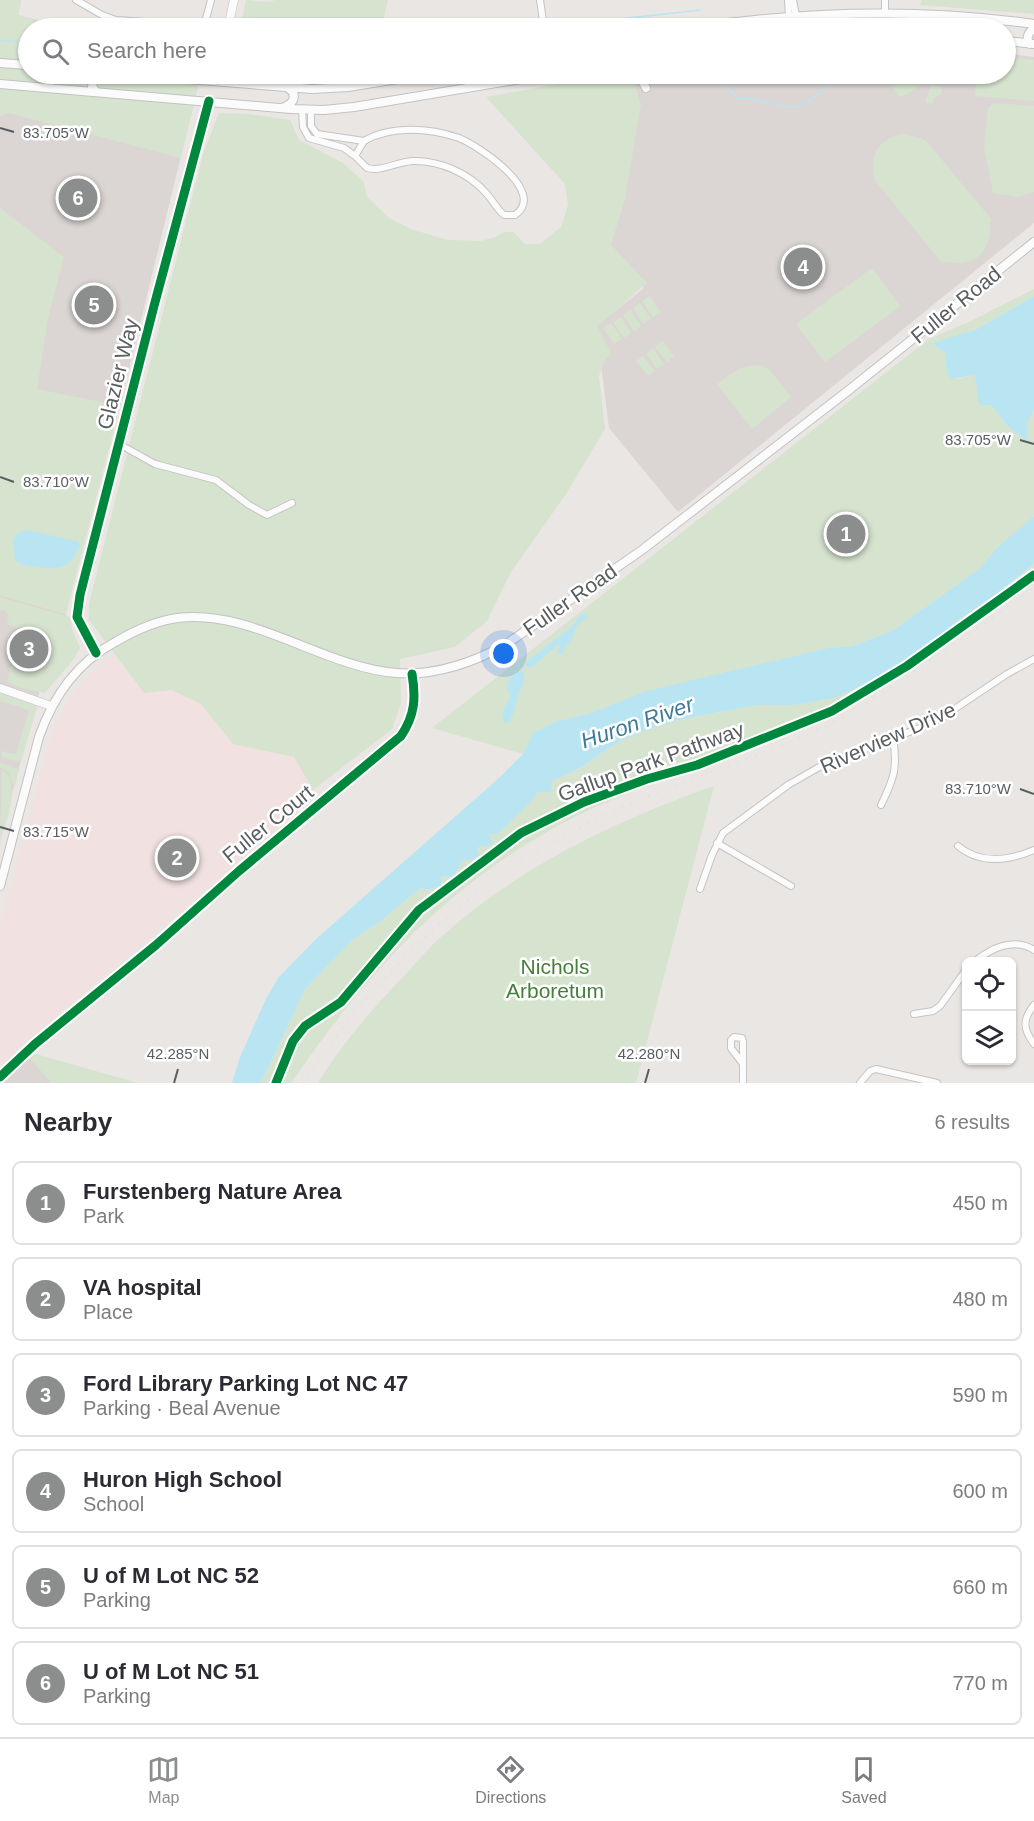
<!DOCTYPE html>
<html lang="en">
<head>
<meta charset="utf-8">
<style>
  body { margin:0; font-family:Arial,sans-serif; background:#f2f2f3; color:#2b2b33 }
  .controls { position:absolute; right:18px; bottom:18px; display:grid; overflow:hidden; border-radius:9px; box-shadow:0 2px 4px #0004 }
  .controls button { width:54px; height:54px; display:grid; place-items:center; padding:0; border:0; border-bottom:2px solid #e1e1e2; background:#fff; color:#2b2b33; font:30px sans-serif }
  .you { position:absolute; left:504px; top:654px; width:21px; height:21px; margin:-15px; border:4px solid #fff; border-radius:50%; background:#1a73e8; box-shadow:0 0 0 9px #1a73e833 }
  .badge { display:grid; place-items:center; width:39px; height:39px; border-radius:50%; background:#8c8e8e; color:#fff; font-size:20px; font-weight:700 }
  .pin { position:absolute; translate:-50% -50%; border:3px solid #fff; box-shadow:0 2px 6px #0006 }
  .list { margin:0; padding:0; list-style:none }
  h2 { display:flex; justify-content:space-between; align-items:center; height:78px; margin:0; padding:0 24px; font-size:26px }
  h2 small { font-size:20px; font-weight:400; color:#7c7c81 }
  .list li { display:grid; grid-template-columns:39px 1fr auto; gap:18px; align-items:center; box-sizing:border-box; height:84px; margin:0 12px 12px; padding:0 12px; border:2px solid #e1e1e2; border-radius:9px }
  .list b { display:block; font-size:22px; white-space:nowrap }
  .list p { margin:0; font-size:20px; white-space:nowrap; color:#7c7c81 }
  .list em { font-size:20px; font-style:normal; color:#7c7c81 }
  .icon { flex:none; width:33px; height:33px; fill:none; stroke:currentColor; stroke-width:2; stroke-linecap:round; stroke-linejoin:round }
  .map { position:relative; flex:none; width:1034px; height:1083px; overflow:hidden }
  .search { position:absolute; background:#fff; box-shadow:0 2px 4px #0004; left:18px; right:18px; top:18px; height:66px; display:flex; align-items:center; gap:15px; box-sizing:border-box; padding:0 21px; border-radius:33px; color:#7c7c81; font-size:22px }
  .sheet { height:654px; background:#fff }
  nav { display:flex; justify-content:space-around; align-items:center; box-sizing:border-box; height:84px; border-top:2px solid #e1e1e2; background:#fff; font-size:16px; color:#7c7c81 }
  nav a { display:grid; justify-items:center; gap:3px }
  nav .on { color:#8c8e8e }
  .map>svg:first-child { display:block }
  .education { fill:#dbd6d3 }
  .medical { fill:#f1e1e1 }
  .green { fill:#d6e3cf }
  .water { fill:#b9e5f2 }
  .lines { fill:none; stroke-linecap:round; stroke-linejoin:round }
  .stream { stroke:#b9e5f2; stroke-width:1.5 }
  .minor-casing { stroke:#c5c4c4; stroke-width:8 }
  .tertiary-casing { stroke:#c5c4c4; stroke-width:9 }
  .secondary-casing { stroke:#c3c3c3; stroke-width:10 }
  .minor { stroke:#fcfbfb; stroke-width:6 }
  .tertiary { stroke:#fcfbfb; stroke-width:8 }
  .secondary { stroke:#fcfbfb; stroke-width:8 }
  .rail { stroke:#e0e0e0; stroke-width:1.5; stroke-dasharray:1.5 8; stroke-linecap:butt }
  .cycleway-casing { stroke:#fff; stroke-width:13 }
  .cycleway { stroke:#00873e; stroke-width:9 }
  .ticks { fill:none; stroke:#5a5e61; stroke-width:2 }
  .labels { text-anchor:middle; stroke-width:5; stroke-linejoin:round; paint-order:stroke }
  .street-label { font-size:21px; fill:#5a5e61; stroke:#fff }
  .park-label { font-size:21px; fill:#457f3a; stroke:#fff }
  .water-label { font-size:22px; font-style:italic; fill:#3f7b97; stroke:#fff }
  .ticks-label { font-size:15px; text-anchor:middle; fill:#5a5e61; stroke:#fff; stroke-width:5; stroke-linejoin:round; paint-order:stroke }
</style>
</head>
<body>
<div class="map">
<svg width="1034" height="1083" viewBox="0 0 1034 1083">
  <rect width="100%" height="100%" fill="#e9e6e3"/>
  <path class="education" d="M0,0H21L18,15L68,28H28V74H201L120,406L37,390L0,363Z
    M1006,54L1034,57V223L678,512L609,428L596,326L644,288L607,246L620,74H1006Z
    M0,595L66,614L68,623L40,690L0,838Z
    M35,1054L137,1083H0Z"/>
  <path class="medical" d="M113,653L144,693L172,690L201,704L233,744L294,757L313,790L302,807L0,1064V926L53,729L63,708L84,680Z"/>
  <path class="green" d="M0,0H21L18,15L68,28H28V74H201L181,158L9,113L0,116Z
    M246,0L270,2L275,0H388L381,28H240Z
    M922,0H1034V14L920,5Z
    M1006,57L1034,60V101L975,96L977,74H1006Z
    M256,74H381C352,79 323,85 293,81C280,80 268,75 256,74Z
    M616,74H631L641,104L625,199L611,245L647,283L597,326L611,353L605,360L599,376L605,429L566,494L511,572L487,621L455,647L400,659L401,703L392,729L313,790L294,757L233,744L201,704L172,690L144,693L89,620V604L203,154L219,113L248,114L290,120L299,140L343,163L364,182L367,197L389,218L411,229L447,240L481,241L495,237L505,232H513L525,244H540L561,227L568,205L565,184L486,97Z
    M904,74H941L901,97L898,96L892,87Z
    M932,84L942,88L941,94L935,98L932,104L925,102Z
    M994,103L1034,106V192L1019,197L993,193L984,147L988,108Z
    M903,134L921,138L927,142L992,220L990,222C992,242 983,261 962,263C954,264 948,261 942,263L876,182C868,158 877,138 903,134Z
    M0,208L64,257L48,318L37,389L120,406L66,614L0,595Z
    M872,268L900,306L825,362L796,324Z
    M1034,289V296L977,329L932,343L946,353L947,373L956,379L975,375L984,406L991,405L1007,426L1027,441L1028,421L1034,410V516L979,569L892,631L852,646L828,648L616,703L588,714L557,721L534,733L523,754L432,728L929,339L969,322Z
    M650,296L661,312L653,317L642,301Z
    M640,303L651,319L643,324L633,308Z
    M630,310L641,326L634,331L623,315Z
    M621,317L631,333L624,338L613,322Z
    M611,323L622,339L614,344L603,328Z
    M662,341L674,356L667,362L655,347Z
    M653,348L664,364L657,369L646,354Z
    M643,356L655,371L648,376L636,361Z
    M755,365L769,369L791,397L752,429L717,384L740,368Z
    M1034,564V572C960,625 888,680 807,721C736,755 660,776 589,810C458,873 372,965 291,1083H261L305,989L351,941L382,920L419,889L422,888L426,890L441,886V878L443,876L453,878L462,861L477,852L480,846H487L494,841L488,834H498L534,797L537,792L551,781L578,769L622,740L655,727L683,719L757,705H794L857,688L921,650L960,619L1021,576Z
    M0,597L70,617L72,629L80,648L74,659L45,693L17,687L7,681L12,662L40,670L50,638L26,630L22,635V629L7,624L9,616L6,611L0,610Z
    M0,692L35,703L37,707L21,762L3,758L1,754V751L16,754L29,710L0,701Z
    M0,763L19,769L15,786L13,785L8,771L0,767Z
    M2,770C23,784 5,823 0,843Z
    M714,786L636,1083H318C341,1045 370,1012 400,980C414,966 426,950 441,937C519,867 615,821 714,786Z
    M35,1054L137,1083H52L30,1059Z"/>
  <path class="water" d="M1034,296V410L1028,421L1027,441L1007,426L991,405L984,406L979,404L975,375L951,379L947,373L945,353L932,343L977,329Z
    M1034,516V564L995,595L960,619L922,652L857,688L834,698L794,705H757L683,719L655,727L622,740L578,769L552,781L551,792H537L535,797L498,834H488L494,842L487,846H480L477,851L479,855L474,859L462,861L453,878L443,876L441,878V886L426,890L422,888L419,889L382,920L351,941L305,989L261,1083H232L240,1057L266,999L278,978L316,939L499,778L523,754L533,733L557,721L588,714L647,691L828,648L852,646L892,631L979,569L999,546Z
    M26,530L77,541L80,545C71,568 61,570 38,567C30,566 21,565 15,560L13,540L18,533Z
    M587,614L588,617C584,620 579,623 576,627C572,635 574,641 566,645L563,653L559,654L557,652L560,644C549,650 539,664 529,668L526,666V662L571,627L581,615Z
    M520,670L524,673C525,683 521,688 518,696C514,708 516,712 508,723H504L502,713L511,695L507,692V681Z"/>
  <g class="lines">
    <path class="stream" d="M550,27L700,10
      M530,28H534
      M0,40L28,43
      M717,74L737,99C756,95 773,108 792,107C815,106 820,85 834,80C844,76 856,79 866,78C870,77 875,75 879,74"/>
    <g class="minor-casing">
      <path id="minor" d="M76,0L102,15L116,20L176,24L190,22L212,28
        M540,0L544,28
        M788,0L789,17
        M793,0L796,16
        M885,13V0
        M204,26L211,0
        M302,109L303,127L309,138L344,148L355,156L367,168C381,172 397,162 412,161C439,160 469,173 487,194C493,201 497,209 504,215H515C548,192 479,146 459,138C430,128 391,125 364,141L355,156
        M311,110V126L317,134L364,141
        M119,444L155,464L216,480L249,505L267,515L292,503
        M881,805C894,779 898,767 893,738
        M717,843L791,886
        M958,846C981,865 1008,861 1034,850
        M700,889L712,855L723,833L788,785L821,766L935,722L1007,674L1034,659
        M974,962C991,948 1014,937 1034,950
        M914,1014L933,1011L940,1006L966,970
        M1034,1044C1023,1029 1022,1020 1034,1005
        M743,1064L731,1048V1040L734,1037L742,1038L743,1042V1083
        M860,1083L870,1071L876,1069L937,1083"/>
    </g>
    <g class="tertiary-casing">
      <path id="tertiary" d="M228,28L234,0
        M96,653L77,617L80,595L154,306L209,101
        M0,688L51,706
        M0,1077L35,1044L156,945L239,871L401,736C415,715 416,698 412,674"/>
    </g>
    <g class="secondary-casing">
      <path id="secondary" d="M942,15L948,19L947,28
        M690,28C804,11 920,8 1034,24
        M1006,41L1034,44
        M1030,44C1025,38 1029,32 1034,28
        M0,63L28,65
        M124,74L312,89L348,87L428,74
        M639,74L646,88
        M0,84L291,109L324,110L354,107L550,74
        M96,92L92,87L94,77L118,74
        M282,108C290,105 296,101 293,92L288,88
        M0,886L39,737C54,695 77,662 117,641C136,630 156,621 177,618C250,608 323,667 396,673C434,676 472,663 505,645L642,550L849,390L1034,242"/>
    </g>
    <use href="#minor" class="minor"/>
    <use href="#tertiary" class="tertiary"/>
    <use href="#secondary" class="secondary"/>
    <path class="rail" d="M303,1083C389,956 487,866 629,804C697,775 768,755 834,721C851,713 865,703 881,693C933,660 983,624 1034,588"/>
    <g class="cycleway-casing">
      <path id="cycleway" d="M96,653L77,617L80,595L154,306L209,101
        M0,1077L35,1044L156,945L239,871L401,736C415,715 416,698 412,674
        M276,1083L293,1041L305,1026L341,1002L419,910L521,833L584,802L647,779L697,765L832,711L907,666L1034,575"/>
    </g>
    <use href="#cycleway" class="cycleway"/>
  </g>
  <path class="ticks" d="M0,128L14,132M1020,440L1034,444M0,477L14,482M1020,789L1034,794M0,827L14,831M174,1083L178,1069M645,1083L649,1069"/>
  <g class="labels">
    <g class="street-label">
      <text transform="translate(956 305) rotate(-39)" y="7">Fuller Road</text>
      <text transform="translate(118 374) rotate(-76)" y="7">Glazier Way</text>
      <text transform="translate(570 600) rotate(-35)" y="7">Fuller Road</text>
      <text transform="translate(888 738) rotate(-24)" y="7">Riverview Drive</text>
      <text transform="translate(651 762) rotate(-20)" y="7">Gallup Park Pathway</text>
      <text transform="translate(268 824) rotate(-39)" y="7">Fuller Court</text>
    </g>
    <g class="park-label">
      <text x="555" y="974">Nichols<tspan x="555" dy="24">Arboretum</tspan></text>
    </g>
    <g class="water-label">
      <text transform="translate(637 722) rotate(-19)" y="8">Huron River</text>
    </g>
  </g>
  <g class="ticks-label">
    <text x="56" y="138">83.705°W</text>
    <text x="978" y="445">83.705°W</text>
    <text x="56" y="487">83.710°W</text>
    <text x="978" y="794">83.710°W</text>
    <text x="56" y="837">83.715°W</text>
    <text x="178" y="1059">42.285°N</text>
    <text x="649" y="1059">42.280°N</text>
  </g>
</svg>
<div class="controls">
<button><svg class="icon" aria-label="locate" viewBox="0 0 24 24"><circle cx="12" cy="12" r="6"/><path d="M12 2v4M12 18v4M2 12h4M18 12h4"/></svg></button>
<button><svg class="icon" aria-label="layers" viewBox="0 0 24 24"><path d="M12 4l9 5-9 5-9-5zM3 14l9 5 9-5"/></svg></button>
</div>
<div class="you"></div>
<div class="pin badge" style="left:846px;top:534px">1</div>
<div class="pin badge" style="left:177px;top:858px">2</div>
<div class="pin badge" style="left:29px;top:649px">3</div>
<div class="pin badge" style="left:803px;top:267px">4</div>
<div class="pin badge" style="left:94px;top:305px">5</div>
<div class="pin badge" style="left:78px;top:198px">6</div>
<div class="search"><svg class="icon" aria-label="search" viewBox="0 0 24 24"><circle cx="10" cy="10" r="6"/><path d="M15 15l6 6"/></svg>Search here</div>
</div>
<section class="sheet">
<h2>Nearby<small>6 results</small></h2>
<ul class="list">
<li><span class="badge">1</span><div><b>Furstenberg Nature Area</b><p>Park</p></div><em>450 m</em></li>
<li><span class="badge">2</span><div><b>VA hospital</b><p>Place</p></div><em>480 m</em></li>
<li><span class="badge">3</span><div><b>Ford Library Parking Lot NC 47</b><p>Parking · Beal Avenue</p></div><em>590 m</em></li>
<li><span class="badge">4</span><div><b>Huron High School</b><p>School</p></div><em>600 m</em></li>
<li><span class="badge">5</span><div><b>U of M Lot NC 52</b><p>Parking</p></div><em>660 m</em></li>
<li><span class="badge">6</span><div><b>U of M Lot NC 51</b><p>Parking</p></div><em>770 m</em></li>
</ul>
</section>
<nav>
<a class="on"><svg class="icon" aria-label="map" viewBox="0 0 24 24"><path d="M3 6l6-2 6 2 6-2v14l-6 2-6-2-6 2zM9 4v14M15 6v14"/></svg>Map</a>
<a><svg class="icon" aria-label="directions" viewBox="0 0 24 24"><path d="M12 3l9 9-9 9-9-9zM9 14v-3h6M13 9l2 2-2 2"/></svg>Directions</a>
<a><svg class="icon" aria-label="saved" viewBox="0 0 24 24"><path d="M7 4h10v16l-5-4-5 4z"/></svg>Saved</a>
</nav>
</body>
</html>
